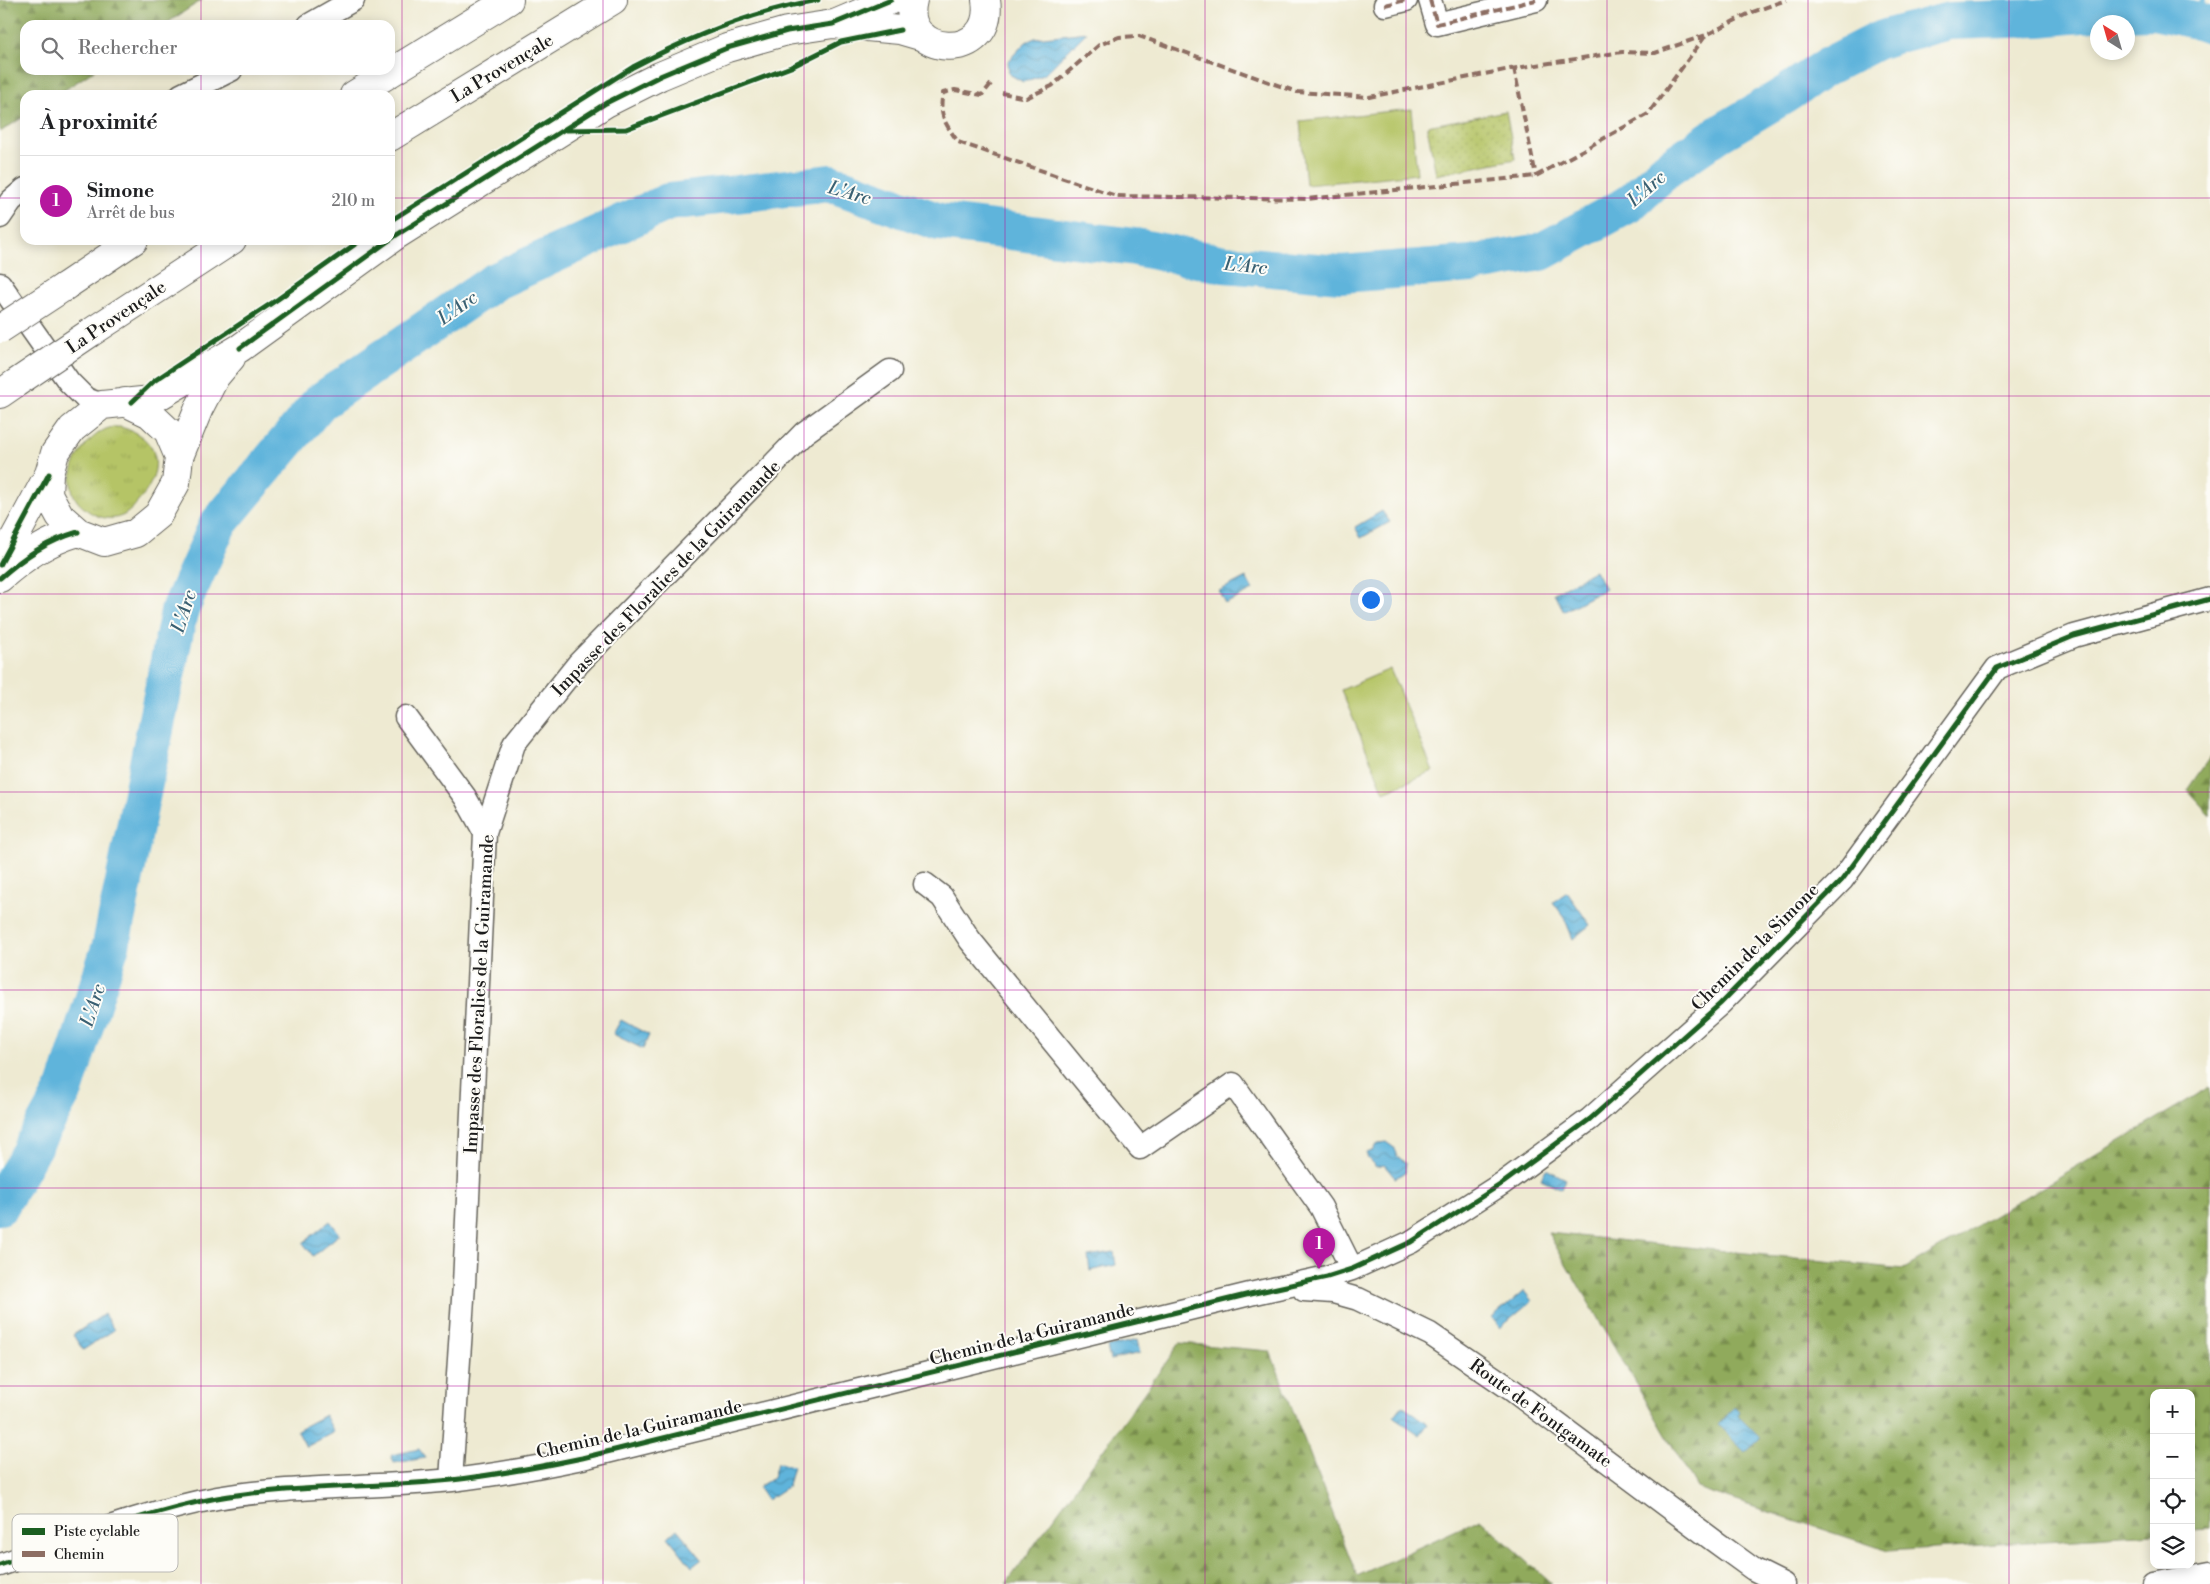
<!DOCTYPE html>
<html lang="fr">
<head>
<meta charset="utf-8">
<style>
  body { margin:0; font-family:"Libre Bodoni",serif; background:#f6f6f6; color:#202124 }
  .controls { position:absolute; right:15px; bottom:15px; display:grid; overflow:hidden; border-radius:10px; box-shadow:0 2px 12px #0003 }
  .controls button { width:45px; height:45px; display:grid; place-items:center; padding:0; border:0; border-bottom:1px solid #e0e0e0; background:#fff; color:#202124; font:25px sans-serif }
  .compass { position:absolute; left:2090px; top:15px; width:45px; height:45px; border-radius:50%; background:#fff; box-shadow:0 2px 12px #0003; rotate:323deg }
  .you { position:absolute; left:1370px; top:599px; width:18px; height:18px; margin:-12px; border:4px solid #fff; border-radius:50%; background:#1a73e8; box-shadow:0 0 0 8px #1a73e833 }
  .badge { display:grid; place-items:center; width:32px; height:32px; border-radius:50%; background:#b5179e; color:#fff; font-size:16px; font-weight:700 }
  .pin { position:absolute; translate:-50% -41px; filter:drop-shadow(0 1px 2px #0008) }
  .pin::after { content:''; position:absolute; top:26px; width:18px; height:15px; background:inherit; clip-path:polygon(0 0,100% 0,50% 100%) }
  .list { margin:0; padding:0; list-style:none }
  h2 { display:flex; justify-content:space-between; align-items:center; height:65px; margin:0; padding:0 20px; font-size:21px }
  h2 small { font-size:16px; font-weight:400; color:#757577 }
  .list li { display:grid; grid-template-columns:32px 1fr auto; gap:15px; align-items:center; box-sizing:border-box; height:90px; padding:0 20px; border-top:1px solid #e0e0e0 }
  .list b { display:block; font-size:19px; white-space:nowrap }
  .list p { margin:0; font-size:16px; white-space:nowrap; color:#757577 }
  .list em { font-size:16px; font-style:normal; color:#757577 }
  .icon { flex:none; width:28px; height:28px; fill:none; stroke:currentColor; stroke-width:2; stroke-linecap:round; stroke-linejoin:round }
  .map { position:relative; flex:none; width:2210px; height:1584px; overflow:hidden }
  .search { position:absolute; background:#fff; box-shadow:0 2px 12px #0003; left:20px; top:20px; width:375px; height:55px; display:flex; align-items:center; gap:12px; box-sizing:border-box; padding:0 18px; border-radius:15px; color:#757577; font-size:19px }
  .panel { position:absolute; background:#fff; box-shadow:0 2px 12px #0003; left:20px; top:90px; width:375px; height:155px; border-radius:15px }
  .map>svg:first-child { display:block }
  .grass { fill:url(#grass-tufts); stroke:#687041 }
  .forest { fill:url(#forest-firs); stroke:#56633c }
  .park { fill:url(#park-dots); stroke:#687041 }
  .pitch { fill:#b5c466; stroke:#687041 }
  .water { fill:url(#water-waves); stroke:#3e687c }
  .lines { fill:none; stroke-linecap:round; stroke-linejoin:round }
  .stream { stroke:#5fb4db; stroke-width:6 }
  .river { stroke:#5fb4db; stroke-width:38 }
  .minor-casing { stroke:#66645c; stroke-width:25 }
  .major-casing { stroke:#66645c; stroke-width:30 }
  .highway-casing { stroke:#66645c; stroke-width:30 }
  .minor { stroke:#fff; stroke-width:22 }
  .major { stroke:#fff; stroke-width:28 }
  .highway { stroke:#fff; stroke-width:28 }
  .highway-bridge-casing { stroke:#66645c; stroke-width:30; stroke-linecap:butt }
  .highway-bridge { stroke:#fff; stroke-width:28 }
  .quiet { stroke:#8d6e63; stroke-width:4; stroke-dasharray:8 4; stroke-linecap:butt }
  .cycleway-casing { stroke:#fdfcf7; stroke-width:8 }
  .cycleway { stroke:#1b5e20; stroke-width:5 }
  .grid { fill:none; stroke:#b5179e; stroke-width:1; stroke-opacity:0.55 }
  .labels { text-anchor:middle; stroke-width:4; stroke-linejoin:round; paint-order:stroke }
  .street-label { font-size:18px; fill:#1c1c1c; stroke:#fdfcf7 }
  .water-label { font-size:19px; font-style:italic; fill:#3a6072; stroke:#fdfcf7 }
  .key { fill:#fdfcf7; stroke:#bab9b5; stroke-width:1 }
  .key-label { font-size:14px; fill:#1c1c1c }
</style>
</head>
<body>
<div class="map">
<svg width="2210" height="1584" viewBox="0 0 2210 1584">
  <defs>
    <pattern id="grass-tufts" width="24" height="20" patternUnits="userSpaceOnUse" patternTransform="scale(1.25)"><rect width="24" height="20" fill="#b5c466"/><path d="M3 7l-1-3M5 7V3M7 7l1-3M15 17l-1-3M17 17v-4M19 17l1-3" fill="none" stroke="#9ba858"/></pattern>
    <pattern id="forest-firs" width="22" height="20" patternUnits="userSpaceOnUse" patternTransform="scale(1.25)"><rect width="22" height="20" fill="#90aa5b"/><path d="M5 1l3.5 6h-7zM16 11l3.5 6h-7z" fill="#758a4a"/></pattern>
    <pattern id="park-dots" width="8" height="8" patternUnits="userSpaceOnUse" patternTransform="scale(1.25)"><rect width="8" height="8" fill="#b5c466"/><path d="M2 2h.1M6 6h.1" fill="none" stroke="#9ba858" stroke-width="1.8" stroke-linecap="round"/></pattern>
    <pattern id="water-waves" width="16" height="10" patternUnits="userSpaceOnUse" patternTransform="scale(1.25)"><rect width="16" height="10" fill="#5fb4db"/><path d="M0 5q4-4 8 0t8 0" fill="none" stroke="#4e92b1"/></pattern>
  </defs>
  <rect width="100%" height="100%" fill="#fdfcf7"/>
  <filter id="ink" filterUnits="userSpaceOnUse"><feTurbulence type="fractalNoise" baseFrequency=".02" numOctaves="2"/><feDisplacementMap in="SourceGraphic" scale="10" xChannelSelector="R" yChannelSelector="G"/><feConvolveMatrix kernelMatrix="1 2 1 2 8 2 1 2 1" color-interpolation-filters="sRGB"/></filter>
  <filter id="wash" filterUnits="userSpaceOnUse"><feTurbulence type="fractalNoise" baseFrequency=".0096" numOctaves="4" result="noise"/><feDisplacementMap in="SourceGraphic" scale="20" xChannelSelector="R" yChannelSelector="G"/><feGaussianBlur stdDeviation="1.12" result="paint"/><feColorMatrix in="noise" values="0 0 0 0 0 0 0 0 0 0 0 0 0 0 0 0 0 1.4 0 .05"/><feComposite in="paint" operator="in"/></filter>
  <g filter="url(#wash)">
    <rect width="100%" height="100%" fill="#eeead2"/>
    <path class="grass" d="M121,427C159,438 165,467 142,497C136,504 128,515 119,517C105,522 87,513 78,502C59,478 82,440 106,429C111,427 116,427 121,427Z"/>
    <path class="forest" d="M0,0H202L164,25H25V70H95L57,95H25V116L0,132Z
      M2210,757V815L2187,790Z
      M2210,1087V1530L2191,1531V1393H2154V1534L1889,1551L1697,1488L1548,1233L1904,1269Z
      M1180,1343L1270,1351L1357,1576L1480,1519L1552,1584H1006Z"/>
    <path class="park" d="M1506,111L1515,159L1436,175L1427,126Z"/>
    <path class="pitch" d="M1411,109L1417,174L1306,185L1300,121Z
      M1390,669L1433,771L1384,792L1341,690Z"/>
    <path class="water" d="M1087,32L1044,75L1023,82L1009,74L1008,61L1026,42L1035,38Z
      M1382,511L1390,522L1361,538L1355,527Z
      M1595,570L1605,589L1564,611L1554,593Z
      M1246,577L1253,590L1225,604L1219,591Z
      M1567,892L1590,925L1573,939L1564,917L1553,902Z
      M621,1020L649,1035L643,1049L613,1034Z
      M1386,1142L1393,1147L1397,1156L1406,1163L1405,1173L1395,1178L1384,1165L1376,1167L1368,1159L1366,1153L1373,1151L1378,1143Z
      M1546,1169L1566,1179L1562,1189L1541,1179Z
      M330,1221L340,1234L313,1256L303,1243Z
      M1114,1252L1116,1265L1090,1271L1088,1256Z
      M1524,1291L1532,1301L1500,1328L1492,1318Z
      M104,1314L114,1330L83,1350L73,1335Z
      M1137,1340L1140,1353L1110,1360L1107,1347Z
      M1402,1406L1428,1424L1420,1435L1394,1417Z
      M1735,1407L1740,1412L1738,1416L1760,1438L1745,1452L1718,1425Z
      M325,1415L334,1432L306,1447L297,1430Z
      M419,1449L426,1458L394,1463L391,1455Z
      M777,1463L793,1466L788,1486L767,1500L758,1487L773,1478Z
      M677,1529L702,1559L692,1567L668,1537Z"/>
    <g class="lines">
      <path class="stream" d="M2196,20L2203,0"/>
      <path class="river" d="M0,1206L65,1088L111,945L179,612L218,524L320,402L494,282L668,202L830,183L939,222L1135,247L1224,264L1341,274L1471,264L1541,252L1629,204L1667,169L1717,135L1783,96L1828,66L1877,41L1892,36L1949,21L2039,18L2092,13L2153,11L2196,20L2210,25"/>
    </g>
  </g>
  <g filter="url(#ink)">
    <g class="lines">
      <g class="minor-casing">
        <path id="minor" d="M1430,0L1437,24L1536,0
          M1385,5L1406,0
          M309,25L353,0
          M181,95L231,70
          M0,217L11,201L25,189
          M0,284L69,382L86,399L102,405
          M406,717L465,797L485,833
          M925,884L942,897L970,940L1140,1148L1233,1084L1321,1207L1352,1269
          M1304,1290L1333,1292L1358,1299L1430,1334L1512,1390L1713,1540L1753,1569L1783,1584
          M451,1480L464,1284L485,833L514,744L578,664L804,433L890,371
          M0,1565C69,1542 146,1511 217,1498C294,1485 374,1488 452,1480C495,1475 539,1467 582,1458L1250,1294L1327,1277L1352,1269L1411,1242L1503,1183L1590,1119L1720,1004L1842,880L1997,668L2074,636L2210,599
          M2153,1584L2210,1573"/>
      </g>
      <g class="major-casing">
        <path id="major" d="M913,0C898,57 996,65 986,0
          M837,23L891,0
          M125,402L150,414L168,431L179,457
          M49,474L48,494L60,516L78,532L104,542L136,533L158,515L176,483L179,457L199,408L215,377L231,358
          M0,565L49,474L55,453L72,429L102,405L152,400L240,348L395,236L606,103L660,76L727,48L787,31L833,24L900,30L924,37
          M0,578C24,557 47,541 78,532"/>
      </g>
      <g class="highway-casing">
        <path id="highway" d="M354,95L509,0
          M390,137L613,0
          M64,287L134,240
          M90,333L232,240
          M0,394L16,383"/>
      </g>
      <use href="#minor" class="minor"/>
      <use href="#major" class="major"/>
      <use href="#highway" class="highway"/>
      <g class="highway-bridge-casing">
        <path id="highway-bridge" d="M0,329L64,287
          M16,383L90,333"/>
      </g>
      <use href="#highway-bridge" class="highway-bridge"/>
      <path class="quiet" d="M1430,0L1437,24L1536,0
        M1385,5L1406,0
        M1514,68L1536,176
        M991,84L982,95L955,90L943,93C938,116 946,124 958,142L1116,196L1306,199L1536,176L1648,114L1706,35
        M1002,93L1026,98L1052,86L1099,45L1119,37L1139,36L1297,92L1369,97L1510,69L1622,52L1655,53L1706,35L1750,13L1786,0"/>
      <g class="cycleway-casing">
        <path id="cycleway" d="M566,130L626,129L791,67L841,42L900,30
          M390,221L633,67C692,36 753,11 818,0
          M240,348L395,236L606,103L660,76L727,48L787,31L833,24L891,0
          M132,402L154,381L278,299L361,240
          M0,565L49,474
          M0,578C24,557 47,541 78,532
          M0,1565C69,1542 146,1511 217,1498C294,1485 374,1488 452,1480C495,1475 539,1467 582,1458L1250,1294L1327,1277L1352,1269L1411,1242L1503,1183L1590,1119L1720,1004L1842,880L1997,668L2074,636L2210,599"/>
      </g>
      <use href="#cycleway" class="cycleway"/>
    </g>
  </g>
  <path class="grid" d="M201,0V25M402,0V1584M603,0V1584M804,0V1584M1005,0V1584M1205,0V1584M1406,0V1584M1607,0V1584M1808,0V1584M2009,0V1584M201,70V95M0,198H25M390,198H2210M201,240V1584M0,396H2210M0,594H2210M0,792H2210M0,990H2210M0,1188H2210M0,1386H2210"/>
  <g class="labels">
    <g class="street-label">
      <text transform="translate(502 68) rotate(-31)" y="6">La Provençale</text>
      <text transform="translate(116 317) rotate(-34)" y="6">La Provençale</text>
      <text transform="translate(666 578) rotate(-46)" y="6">Impasse des Floralies de la Guiramande</text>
      <text transform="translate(1755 947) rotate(-45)" y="6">Chemin de la Simone</text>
      <text transform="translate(479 994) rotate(-87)" y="6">Impasse des Floralies de la Guiramande</text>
      <text transform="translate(1032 1334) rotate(-14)" y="6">Chemin de la Guiramande</text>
      <text transform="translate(1541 1413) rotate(36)" y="6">Route de Fontgamate</text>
      <text transform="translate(639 1429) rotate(-13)" y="6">Chemin de la Guiramande</text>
    </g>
    <g class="water-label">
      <text transform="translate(1646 188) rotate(-41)" y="7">L'Arc</text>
      <text transform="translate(850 192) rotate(16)" y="7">L'Arc</text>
      <text transform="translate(1246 265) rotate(6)" y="7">L'Arc</text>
      <text transform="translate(457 307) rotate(-35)" y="7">L'Arc</text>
      <text transform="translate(183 611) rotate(-72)" y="7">L'Arc</text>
      <text transform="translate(92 1005) rotate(-72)" y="7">L'Arc</text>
    </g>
  </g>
  <rect x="12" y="1514" width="166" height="58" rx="8" class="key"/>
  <rect x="22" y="1528" width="23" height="7" fill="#1b5e20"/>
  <rect x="22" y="1551" width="23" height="6" fill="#8d6e63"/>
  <g class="key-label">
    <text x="54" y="1536">Piste cyclable</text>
    <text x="54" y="1559">Chemin</text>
  </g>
</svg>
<div class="controls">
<button>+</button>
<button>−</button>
<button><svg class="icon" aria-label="locate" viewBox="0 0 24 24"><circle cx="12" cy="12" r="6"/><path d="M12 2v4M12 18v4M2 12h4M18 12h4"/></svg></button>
<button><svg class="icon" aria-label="layers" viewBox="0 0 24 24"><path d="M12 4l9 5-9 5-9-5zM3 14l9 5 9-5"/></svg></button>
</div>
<svg class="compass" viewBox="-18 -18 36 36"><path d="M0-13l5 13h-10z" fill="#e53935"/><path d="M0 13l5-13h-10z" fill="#757577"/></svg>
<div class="you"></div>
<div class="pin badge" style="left:1319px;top:1269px">1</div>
<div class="search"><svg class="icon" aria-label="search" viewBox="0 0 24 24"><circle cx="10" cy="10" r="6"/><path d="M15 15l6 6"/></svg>Rechercher</div>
<section class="panel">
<h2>À proximité<small></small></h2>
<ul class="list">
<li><span class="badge">1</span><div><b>Simone</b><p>Arrêt de bus</p></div><em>210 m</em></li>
</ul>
</section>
</div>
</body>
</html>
